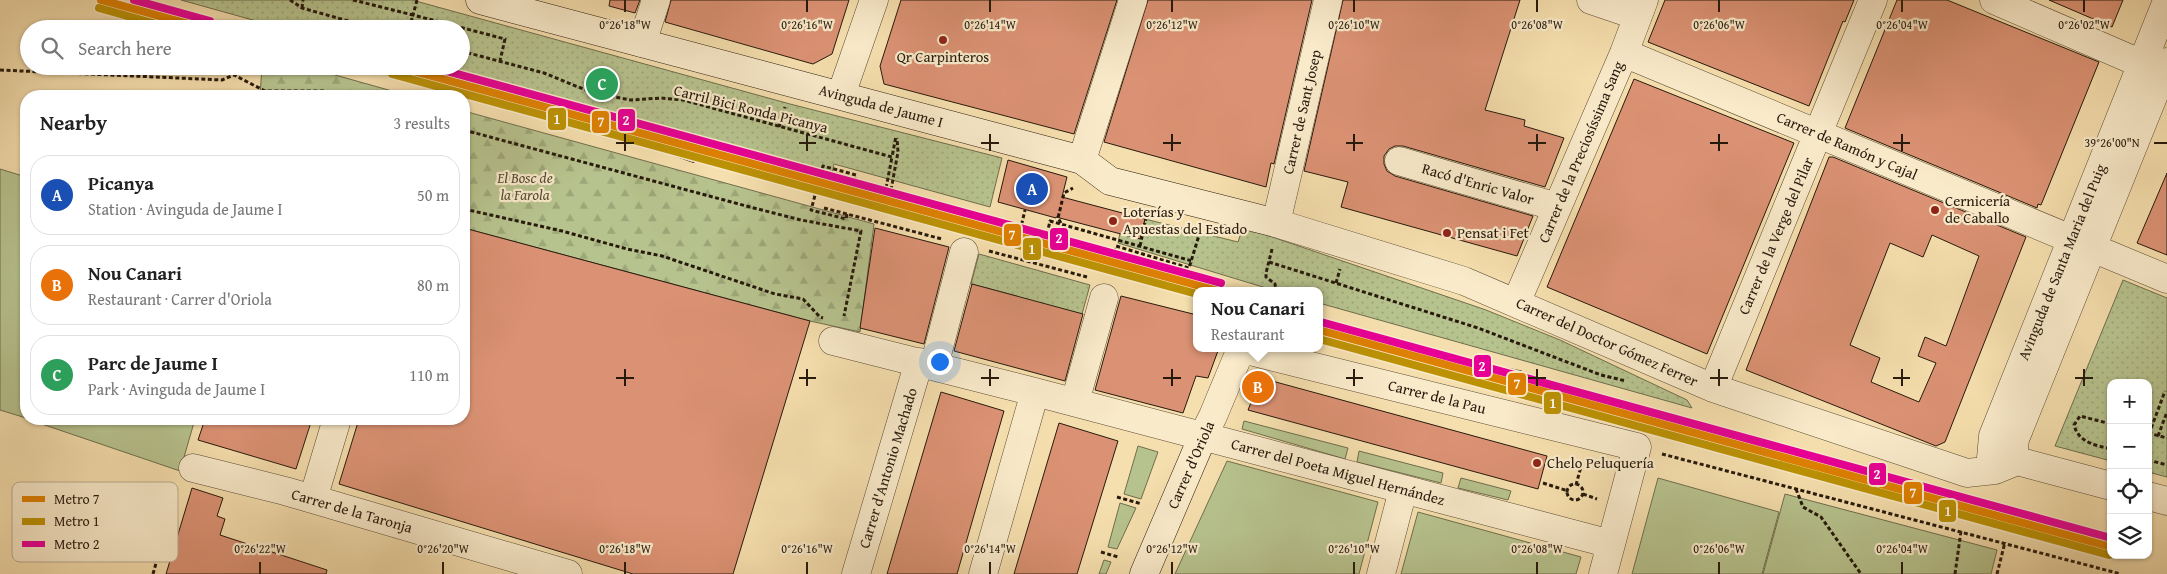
<!DOCTYPE html>
<html lang="en">
<head>
<meta charset="utf-8">
<style>
  body { margin:0; font-family:"Gentium Book Plus",serif; background:#f6f6f6; color:#222 }
  .controls { position:absolute; right:15px; bottom:15px; display:grid; overflow:hidden; border-radius:10px; box-shadow:0 1px 4px #0004 }
  .controls button { width:45px; height:45px; display:grid; place-items:center; padding:0; border:0; border-bottom:1px solid #e0e0e0; background:#fff; color:#222; font:25px sans-serif }
  .you { position:absolute; left:939px; top:361px; width:18px; height:18px; margin:-12px; border:4px solid #fff; border-radius:50%; background:#1a73e8; box-shadow:0 0 0 8px #1a73e833 }
  .badge { display:grid; place-items:center; width:32px; height:32px; border-radius:50%; background:#8f2418; color:#fff; font-size:16px; font-weight:700 }
  .pin { position:absolute; translate:-50% -50%; border:2px solid #fff; box-shadow:0 1px 5px #0006 }
  .popup { position:absolute; left:1193px; top:287px; width:130px; height:65px; box-sizing:border-box; display:grid; place-content:center; border-radius:10px; background:#fff; filter:drop-shadow(0 1px 4px #0005); font-size:16px; white-space:nowrap; color:#767676 }
  .popup b { font-size:19px; color:#222 }
  .popup::after { content:''; position:absolute; left:50%; top:100%; margin-left:-10px; border:10px solid transparent; border-top-color:#fff }
  .list { margin:0; padding:0; list-style:none }
  h2 { display:flex; justify-content:space-between; align-items:center; height:65px; margin:0; padding:0 20px; font-size:21px }
  h2 small { font-size:16px; font-weight:400; color:#767676 }
  .list li { display:grid; grid-template-columns:32px 1fr auto; gap:15px; align-items:center; box-sizing:border-box; height:80px; margin:0 10px 10px; padding:0 10px; border:1px solid #e0e0e0; border-radius:20px }
  .list b { display:block; font-size:19px; white-space:nowrap }
  .list p { margin:0; font-size:16px; white-space:nowrap; color:#767676 }
  .list em { font-size:16px; font-style:normal; color:#767676 }
  .icon { flex:none; width:28px; height:28px; fill:none; stroke:currentColor; stroke-width:2; stroke-linecap:round; stroke-linejoin:round }
  .map { position:relative; flex:none; width:2167px; height:574px; overflow:hidden }
  .search { position:absolute; background:#fff; box-shadow:0 1px 4px #0004; left:20px; top:20px; width:450px; height:55px; display:flex; align-items:center; gap:12px; box-sizing:border-box; padding:0 18px; border-radius:28px; color:#767676; font-size:19px }
  .panel { position:absolute; background:#fff; box-shadow:0 1px 4px #0004; left:20px; top:90px; width:450px; height:335px; border-radius:20px }
  .map>svg:first-child { display:block }
  .grass { fill:#b7c38e; stroke:#6e6e4d }
  .forest { fill:url(#forest-firs); stroke:#6e6e4d }
  .park { fill:url(#park-dots); stroke:#6e6e4d }
  .building { fill:#db9274; stroke:#26190c; fill-rule:evenodd }
  .lines { fill:none; stroke-linecap:round; stroke-linejoin:round }
  .street-casing { stroke:#5a4a34; stroke-width:29 }
  .secondary-casing { stroke:#26190c; stroke-width:29 }
  .path { stroke:#26190c; stroke-width:3; stroke-dasharray:4 2.5; stroke-linecap:butt }
  .street { stroke:#f9eaca; stroke-width:28 }
  .secondary { stroke:#f9eaca; stroke-width:28 }
  .rail-casing { stroke:#26190c; stroke-width:5.5 }
  .rail { stroke:#f9eaca; stroke-width:4; stroke-dasharray:11; stroke-linecap:butt }
  .metro-1-casing { stroke:#f9eaca; stroke-width:11 }
  .metro-2-casing { stroke:#f9eaca; stroke-width:11 }
  .metro-3-casing { stroke:#f9eaca; stroke-width:11 }
  .metro-1 { stroke:#de8001; stroke-width:8 }
  .metro-2 { stroke:#bc9204; stroke-width:8 }
  .metro-3 { stroke:#e70095; stroke-width:8 }
  .ticks { fill:none; stroke:#26190c; stroke-width:2 }
  .poi-dot { fill:#8f2418; stroke:#f9eaca; stroke-width:2 }
  .labels { text-anchor:middle; stroke-width:4.5; stroke-linejoin:round; paint-order:stroke }
  .poi-label { font-size:15px; fill:#26190c; stroke:#f9eaca; text-anchor:start }
  .street-label { font-size:15px; fill:#26190c; stroke:#f9eaca }
  .park-label { font-size:15px; font-style:italic; fill:#524c33; stroke:#f9eaca }
  .key { fill:#f9eaca; stroke:#baab91; stroke-width:1 }
  .key-label { font-size:14px; fill:#26190c }
  .ticks-label { font-size:12px; text-anchor:middle; fill:#26190c; stroke:#f9eaca; stroke-width:4.5; stroke-linejoin:round; paint-order:stroke }
  .line-badge { stroke:#f9eaca; stroke-width:2 }
  .badge-label { font-size:14px; text-anchor:middle; font-weight:bold; fill:#fff }
</style>
</head>
<body>
<div class="map">
<svg width="2167" height="574" viewBox="0 0 2167 574">
  <defs>
    <pattern id="forest-firs" width="22" height="20" patternUnits="userSpaceOnUse" patternTransform="scale(1.25)"><rect width="22" height="20" fill="#b7c38e"/><path d="M5 1l3.5 6h-7zM16 11l3.5 6h-7z" fill="#9da779"/></pattern>
    <pattern id="park-dots" width="8" height="8" patternUnits="userSpaceOnUse" patternTransform="scale(1.25)"><rect width="8" height="8" fill="#b7c38e"/><path d="M2 2h.1M6 6h.1" fill="none" stroke="#9da779" stroke-width="1.8" stroke-linecap="round"/></pattern>
  </defs>
  <rect width="100%" height="100%" fill="#f6dfae"/>
  <filter id="stains"><feTurbulence type="fractalNoise" baseFrequency=".004" numOctaves="4"/><feColorMatrix values="0 0 0 0 .2 0 0 0 0 .09 0 0 0 0 .02 0 0 0 .5 -.17"/></filter>
  <radialGradient id="worn" r=".72"><stop offset=".6" stop-color="#630" stop-opacity="0"/><stop offset="1" stop-color="#630" stop-opacity=".3"/></radialGradient>
  <path class="grass" d="M0,169L26,177V418L0,410Z
    M27,419H195L180,471Z
    M1244,421L1348,448L1345,459L1242,429Z
    M1138,446L1158,452L1141,499L1124,494Z
    M1359,451L1443,473L1441,483L1357,462Z
    M1227,461L1378,502L1359,574H1175Z
    M1461,478L1511,491L1508,500L1458,488Z
    M1658,478L1779,512L1762,574H1632Z
    M1785,494L1997,550L1991,574H1763Z
    M1120,503L1136,508L1117,549L1108,547Z
    M1418,512L1581,557L1576,574H1401Z
    M1104,560L1111,562L1106,574H1099Z"/>
  <path class="forest" d="M262,66H303L410,96H260Z
    M464,111L874,224L860,332L810,321L464,228Z"/>
  <path class="park" d="M181,0H412L790,104L1002,158L990,207L834,164L831,178L423,66H461V29H285Z
    M1145,219L1238,242L1243,227L1486,310L1560,340L1687,400L1692,408L1319,303V291H1276L1118,243L1120,233L1140,239Z
    M979,254L1090,285L1082,314L1006,335L1017,296L971,284Z
    M2123,280L2167,298V477L2148,472V383H2111V461L2055,446Z"/>
  <path class="building" d="M610,0H640L635,13L609,6Z
    M671,0H849L832,54L813,64L665,22Z
    M901,0H1117L1074,134L884,84L880,66Z
    M1148,0H1312L1274,164L1271,163L1266,187L1104,142Z
    M1343,0H1520L1485,110L1525,120L1524,126L1564,138L1545,187L1403,146H1395L1389,149L1384,156V164L1387,171L1395,176L1533,216L1517,256L1341,207L1348,182L1304,171Z
    M1665,0H1854L1845,22L1843,21L1809,106L1648,42Z
    M1897,0H1947L2099,62L2041,205L2038,204L2037,208L1845,128Z
    M2049,0H2123L2112,27Z
    M1634,79L1794,143L1707,354L1547,287Z
    M1829,157H1833L2026,237L1945,442L1936,446L1746,370ZM1932,235L1979,256L1946,346L1925,337L1918,356L1936,363L1919,402L1871,382L1880,358L1850,345L1890,243L1923,257Z
    M1008,160L1067,177L1062,197L1145,219L1140,239L1056,217V218L998,202Z
    M2167,173V255L2137,243Z
    M464,228L810,321L733,574H633L339,484L359,419H464Z
    M875,228L949,247L924,344L860,328Z
    M972,284L1083,314L1065,381L954,351Z
    M1121,296L1197,315V348H1219L1208,378L1196,376L1183,413L1095,390Z
    M1261,378L1547,456L1538,489L1248,410Z
    M941,392L1004,411L957,574H887Z
    M205,419H312L296,469L198,440Z
    M1059,423L1118,441L1094,519L1077,574H1014Z
    M192,488L223,498L217,516L225,519L220,535L327,570L326,574H166Z"/>
  <g class="lines">
    <g class="street-casing">
      <path id="street" d="M1328,0L1276,223L1464,281L1713,388L1967,473L1995,470L2017,461L2111,486
        M1591,0L1638,16
        M1994,0L2156,70
        M642,43L656,0
        M1624,53L2167,279
        M841,95L874,0
        M1082,160L1133,0
        M1399,161L1557,207
        M1516,303L1624,53L1644,0
        M833,341L1035,392L1611,544
        M934,366L964,252
        M1713,388L1873,0
        M1075,402L1104,298
        M1203,436L1213,416L1238,356L1242,352L1250,351L1637,447L1603,574
        M2017,461L2013,456L2015,439L2167,62
        M193,468L285,491L568,574
        M1995,470L1991,458L1993,436L2167,1
        M2148,496L2167,501
        M313,499L337,419
        M856,574L919,362
        M983,574L1035,392
        M1381,574L1403,490"/>
    </g>
    <g class="secondary-casing">
      <path id="secondary" d="M480,0L1082,160L1110,181L1276,223
        M1144,574L1203,436"/>
    </g>
    <path class="path" d="M290,0L302,8L377,29
      M353,0L413,15L409,29
      M417,0L413,15L505,39L500,61
      M302,8L303,0
      M461,51L544,73L593,93L631,100L661,98L683,100L892,157L896,136
      M0,70L222,80L234,75L265,91H324L346,96
      M266,91L273,96
      M779,127L785,107
      M464,130L750,207L801,220L861,231L844,316
      M836,174L1021,227L1025,210
      M886,188L892,157
      M891,190L898,152L897,138
      M824,208L942,239
      M464,209L562,231L627,249L662,256L775,294L803,299L820,317L823,318
      M847,214L846,219L811,210L823,166L856,175L855,180
      M1061,223L1058,218L1064,193L1073,188
      M1021,227L1119,254
      M1047,234L1050,221L1192,261
      M1140,246L1146,218
      M1272,249L1266,273V277L1275,284L1276,291
      M989,251L1087,277
      M1114,252L1116,246L1189,268L1200,232
      M1269,262L1478,328L1601,375L1626,381
      M1336,283L1340,269
      M1261,291H1262
      M2111,424L2080,416L2074,425C2079,443 2095,445 2111,449
      M2148,433L2167,438
      M2149,434L2165,391
      M2158,436L2167,412
      M1662,454L2121,574
      M2148,460L2167,465
      M1543,483L1568,491
      M1567 492a8 8 0 1 1 16 0a8 8 0 1 1-16 0Z
      M1576,485L1582,463
      M1796,489L1803,507L1821,517L1861,574
      M1583,494L1597,499
      M1117,497L1142,504
      M1101,552L1118,557
      M153,574L177,488
      M1955,574L1961,531
      M1997,574L2005,542"/>
    <use href="#street" class="street"/>
    <use href="#secondary" class="secondary"/>
    <g class="rail-casing">
      <path id="rail" d="M537,105L693,160
        M1377,345L1520,373"/>
    </g>
    <use href="#rail" class="rail"/>
    <g class="metro-1-casing">
      <path id="metro-1" d="M101,0L207,29
        M395,66L1218,291
        M1319,330L2111,547"/>
    </g>
    <g class="metro-2-casing">
      <path id="metro-2" d="M99,8L174,29
        M392,74L1197,294
        M1319,339L2109,555"/>
    </g>
    <g class="metro-3-casing">
      <path id="metro-3" d="M134,0L210,21
        M428,66L1221,283
        M1321,322L2111,538"/>
    </g>
    <use href="#metro-1" class="metro-1"/>
    <use href="#metro-2" class="metro-2"/>
    <use href="#metro-3" class="metro-3"/>
  </g>
  <path class="ticks" d="M625,0V12M807,0V12M990,0V12M1172,0V12M1354,0V12M1537,0V12M1719,0V12M1902,0V12M2084,0V12M625,134V151M807,134V151M990,134V151M1172,134V151M1354,134V151M1537,134V151M1719,134V151M1902,134V151M616,143H634M799,143H816M981,143H999M1163,143H1181M1346,143H1363M1528,143H1546M1710,143H1728M1893,143H1910M2154,143H2167M625,369V386M807,369V386M990,369V386M1172,369V386M1354,369V386M1537,369V386M1719,369V386M1902,369V386M2084,369V386M616,378H634M799,378H816M981,378H999M1163,378H1181M1346,378H1363M1528,378H1546M1710,378H1728M1893,378H1910M2075,378H2093M260,562V574M443,562V574M625,562V574M807,562V574M990,562V574M1172,562V574M1354,562V574M1537,562V574M1719,562V574M1902,562V574"/>
  <g class="poi-dot">
    <circle cx="943" cy="40" r="5"/>
    <circle cx="1935" cy="210" r="5"/>
    <circle cx="1113" cy="221" r="5"/>
    <circle cx="1447" cy="233" r="5"/>
    <circle cx="1537" cy="463" r="5"/>
  </g>
  <g class="labels">
    <g class="poi-label">
      <text x="943" y="62" text-anchor="middle">Qr Carpinteros</text>
      <text x="1945" y="206">Cernicería<tspan x="1945" dy="17">de Caballo</tspan></text>
      <text x="1123" y="217">Loterías y<tspan x="1123" dy="17">Apuestas del Estado</tspan></text>
      <text x="1457" y="238">Pensat i Fet</text>
      <text x="1547" y="468">Chelo Peluquería</text>
    </g>
    <g class="street-label">
      <text transform="translate(881 106) rotate(15)" y="5">Avinguda de Jaume I</text>
      <text transform="translate(751 109) rotate(14)" y="5">Carril Bici Ronda Picanya</text>
      <text transform="translate(1302 112) rotate(-77)" y="5">Carrer de Sant Josep</text>
      <text transform="translate(1847 146) rotate(23)" y="5">Carrer de Ramón y Cajal</text>
      <text transform="translate(1581 152) rotate(-67)" y="5">Carrer de la Preciosíssima Sang</text>
      <text transform="translate(1478 184) rotate(16)" y="5">Racó d'Enric Valor</text>
      <text transform="translate(1776 236) rotate(-67)" y="5">Carrer de la Verge del Pilar</text>
      <text transform="translate(2062 262) rotate(-68)" y="5">Avinguda de Santa Maria del Puig</text>
      <text transform="translate(1607 342) rotate(24)" y="5">Carrer del Doctor Gómez Ferrer</text>
      <text transform="translate(1437 397) rotate(14)" y="5">Carrer de la Pau</text>
      <text transform="translate(1191 465) rotate(-66)" y="5">Carrer d'Oriola</text>
      <text transform="translate(888 468) rotate(-73)" y="5">Carrer d'Antonio Machado</text>
      <text transform="translate(1338 472) rotate(15)" y="5">Carrer del Poeta Miguel Hernández</text>
      <text transform="translate(352 511) rotate(16)" y="5">Carrer de la Taronja</text>
    </g>
    <g class="park-label">
      <text x="525" y="183">El Bosc de<tspan x="525" dy="17">la Farola</tspan></text>
    </g>
  </g>
  <rect x="12" y="482" width="166" height="80" rx="8" class="key"/>
  <rect x="22" y="496" width="23" height="6" fill="#de8001"/>
  <rect x="22" y="518" width="23" height="7" fill="#bc9204"/>
  <rect x="22" y="541" width="23" height="6" fill="#e70095"/>
  <g class="key-label">
    <text x="54" y="504">Metro 7</text>
    <text x="54" y="526">Metro 1</text>
    <text x="54" y="549">Metro 2</text>
  </g>
  <g class="ticks-label">
    <text x="625" y="29">0°26'18"W</text>
    <text x="807" y="29">0°26'16"W</text>
    <text x="990" y="29">0°26'14"W</text>
    <text x="1172" y="29">0°26'12"W</text>
    <text x="1354" y="29">0°26'10"W</text>
    <text x="1537" y="29">0°26'08"W</text>
    <text x="1719" y="29">0°26'06"W</text>
    <text x="1902" y="29">0°26'04"W</text>
    <text x="2084" y="29">0°26'02"W</text>
    <text x="2112" y="147">39°26'00"N</text>
    <text x="260" y="553">0°26'22"W</text>
    <text x="443" y="553">0°26'20"W</text>
    <text x="625" y="553">0°26'18"W</text>
    <text x="807" y="553">0°26'16"W</text>
    <text x="990" y="553">0°26'14"W</text>
    <text x="1172" y="553">0°26'12"W</text>
    <text x="1354" y="553">0°26'10"W</text>
    <text x="1537" y="553">0°26'08"W</text>
    <text x="1719" y="553">0°26'06"W</text>
    <text x="1902" y="553">0°26'04"W</text>
  </g>
  <g class="line-badge">
    <rect x="547" y="107" width="20" height="24" rx="5" fill="#bc9204"/>
    <rect x="617" y="108" width="19" height="24" rx="5" fill="#e70095"/>
    <rect x="591" y="110" width="19" height="24" rx="5" fill="#de8001"/>
    <rect x="1003" y="223" width="19" height="24" rx="5" fill="#de8001"/>
    <rect x="1049" y="227" width="20" height="24" rx="5" fill="#e70095"/>
    <rect x="1022" y="237" width="20" height="24" rx="5" fill="#bc9204"/>
    <rect x="1473" y="354" width="19" height="24" rx="5" fill="#e70095"/>
    <rect x="1507" y="372" width="20" height="24" rx="5" fill="#de8001"/>
    <rect x="1543" y="391" width="19" height="24" rx="5" fill="#bc9204"/>
    <rect x="1868" y="462" width="19" height="24" rx="5" fill="#e70095"/>
    <rect x="1903" y="481" width="20" height="24" rx="5" fill="#de8001"/>
    <rect x="1938" y="499" width="19" height="24" rx="5" fill="#bc9204"/>
  </g>
  <g class="badge-label">
    <text x="557" y="124">1</text>
    <text x="626" y="125">2</text>
    <text x="601" y="127">7</text>
    <text x="1012" y="240">7</text>
    <text x="1059" y="243">2</text>
    <text x="1032" y="254">1</text>
    <text x="1482" y="371">2</text>
    <text x="1517" y="389">7</text>
    <text x="1553" y="408">1</text>
    <text x="1877" y="479">2</text>
    <text x="1913" y="498">7</text>
    <text x="1948" y="516">1</text>
  </g>
  <rect width="100%" height="100%" filter="url(#stains)"/>
  <rect width="100%" height="100%" fill="url(#worn)"/>
</svg>
<div class="controls">
<button>+</button>
<button>−</button>
<button><svg class="icon" aria-label="locate" viewBox="0 0 24 24"><circle cx="12" cy="12" r="6"/><path d="M12 2v4M12 18v4M2 12h4M18 12h4"/></svg></button>
<button><svg class="icon" aria-label="layers" viewBox="0 0 24 24"><path d="M12 4l9 5-9 5-9-5zM3 14l9 5 9-5"/></svg></button>
</div>
<div class="you"></div>
<div class="pin badge" style="left:1032px;top:189px;background:#1a4fb4">A</div>
<div class="pin badge" style="left:1258px;top:387px;background:#e8710a">B</div>
<div class="popup"><b>Nou Canari</b>Restaurant</div>
<div class="pin badge" style="left:602px;top:84px;background:#2e9e5b">C</div>
<div class="search"><svg class="icon" aria-label="search" viewBox="0 0 24 24"><circle cx="10" cy="10" r="6"/><path d="M15 15l6 6"/></svg>Search here</div>
<section class="panel">
<h2>Nearby<small>3 results</small></h2>
<ul class="list">
<li><span class="badge" style="background:#1a4fb4">A</span><div><b>Picanya</b><p>Station · Avinguda de Jaume I</p></div><em>50 m</em></li>
<li><span class="badge" style="background:#e8710a">B</span><div><b>Nou Canari</b><p>Restaurant · Carrer d'Oriola</p></div><em>80 m</em></li>
<li><span class="badge" style="background:#2e9e5b">C</span><div><b>Parc de Jaume I</b><p>Park · Avinguda de Jaume I</p></div><em>110 m</em></li>
</ul>
</section>
</div>
</body>
</html>
